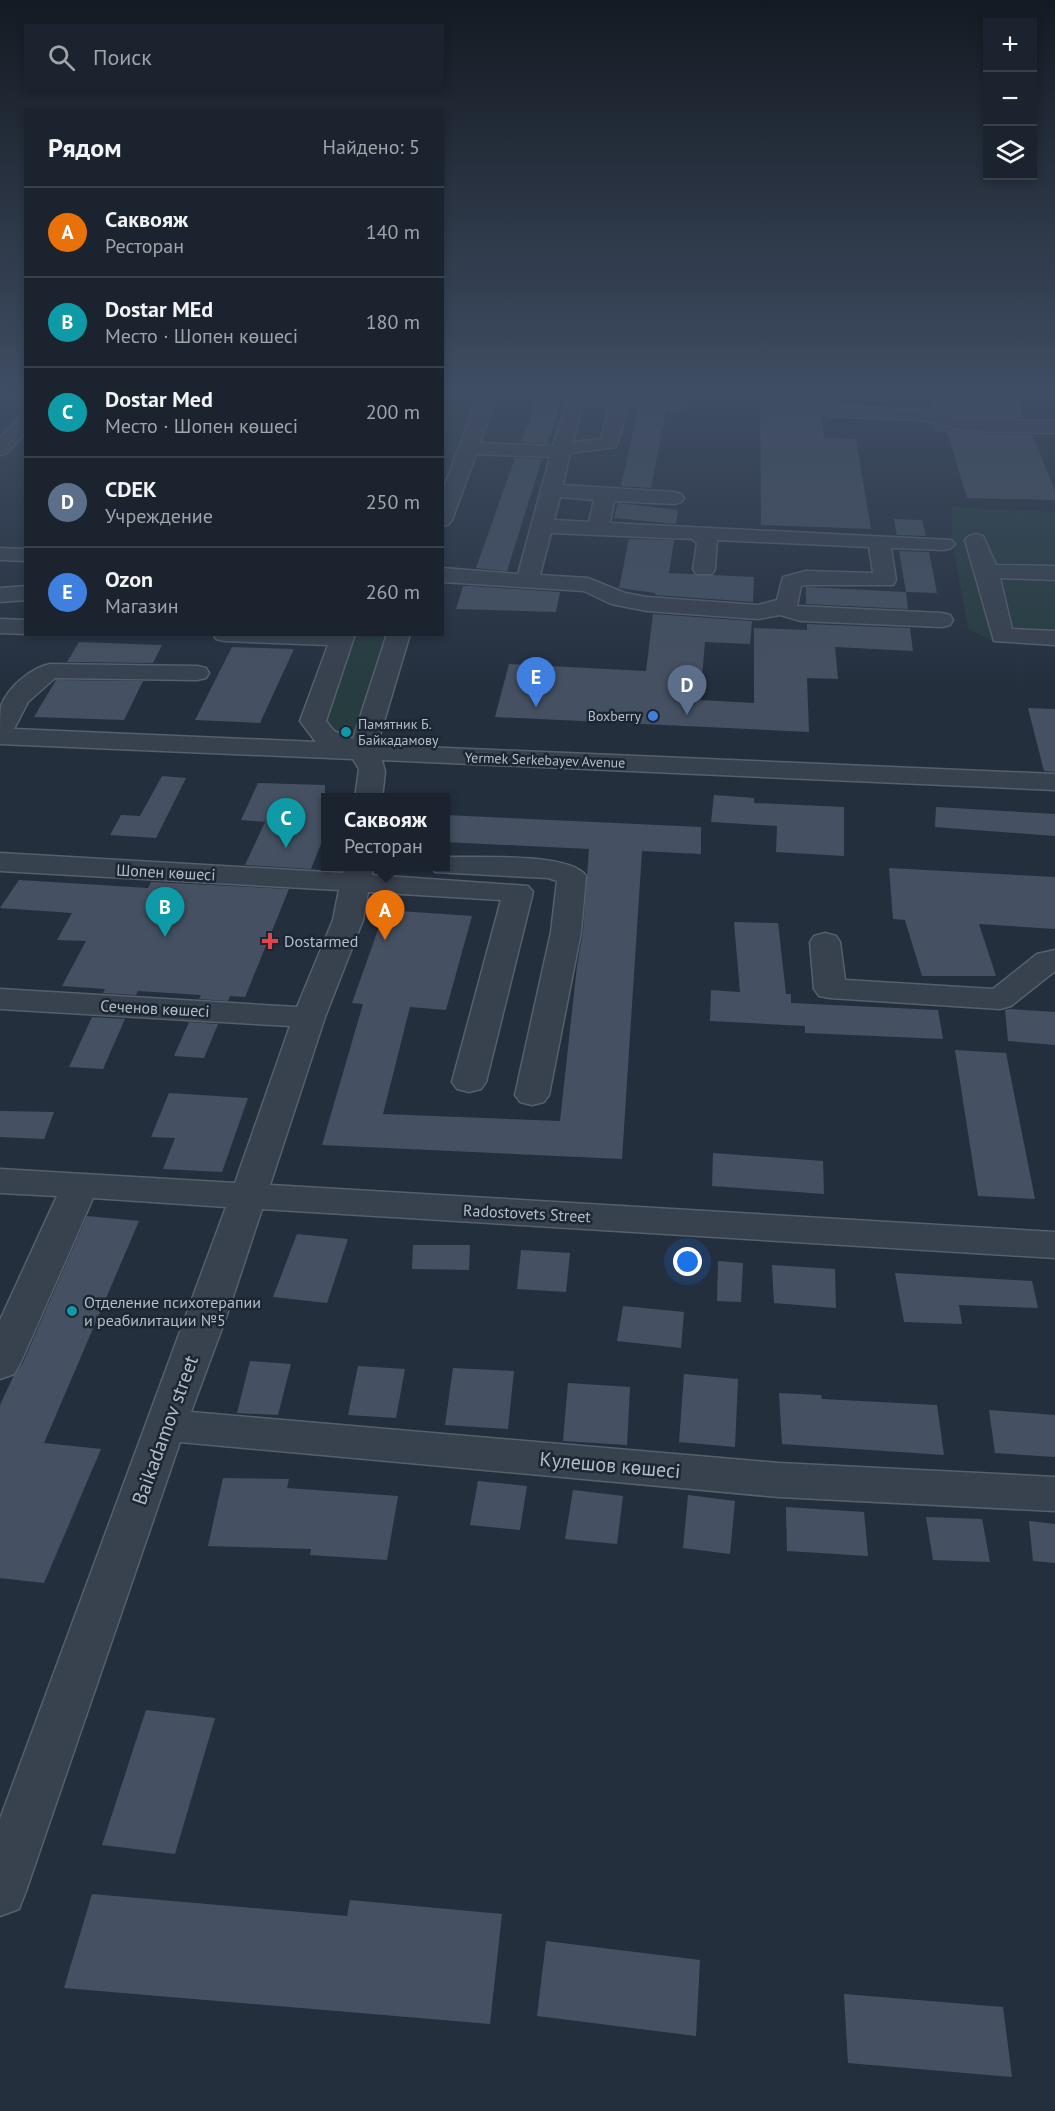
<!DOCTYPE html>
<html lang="ru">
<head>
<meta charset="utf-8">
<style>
  body { margin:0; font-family:"PT Sans",sans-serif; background:#242b36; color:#f1f3f6 }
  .controls { position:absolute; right:18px; top:18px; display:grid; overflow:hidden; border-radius:0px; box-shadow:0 3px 9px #0003 }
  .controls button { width:54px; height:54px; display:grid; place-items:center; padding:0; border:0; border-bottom:2px solid #39404a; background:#1b232e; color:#f1f3f6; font:30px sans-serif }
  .you { position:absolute; left:688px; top:1262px; width:21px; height:21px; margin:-15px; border:4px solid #fff; border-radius:50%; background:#1a73e8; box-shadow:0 0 0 9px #1a73e833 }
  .badge { display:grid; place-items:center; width:39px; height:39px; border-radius:50%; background:#8ab4f8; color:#fff; font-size:20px; font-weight:700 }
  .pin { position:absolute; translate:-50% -50px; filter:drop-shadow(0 2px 3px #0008) }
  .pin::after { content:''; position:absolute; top:32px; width:21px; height:18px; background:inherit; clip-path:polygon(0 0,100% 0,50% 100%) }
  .popup { position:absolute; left:321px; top:793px; width:129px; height:78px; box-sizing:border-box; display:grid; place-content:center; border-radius:0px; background:#1b232e; filter:drop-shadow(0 2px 4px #0005); font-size:20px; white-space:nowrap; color:#a0a4aa }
  .popup b { font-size:22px; color:#f1f3f6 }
  .popup::after { content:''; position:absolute; left:50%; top:100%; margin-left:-12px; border:12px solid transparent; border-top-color:#1b232e }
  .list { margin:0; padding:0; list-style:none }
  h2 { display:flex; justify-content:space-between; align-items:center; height:78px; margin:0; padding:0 24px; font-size:26px }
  h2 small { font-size:20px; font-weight:400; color:#a0a4aa }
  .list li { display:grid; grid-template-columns:39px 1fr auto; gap:18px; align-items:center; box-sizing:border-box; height:90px; padding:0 24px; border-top:2px solid #39404a }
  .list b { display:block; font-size:22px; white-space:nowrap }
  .list p { margin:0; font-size:20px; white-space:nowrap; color:#a0a4aa }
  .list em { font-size:20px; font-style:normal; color:#a0a4aa }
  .icon { flex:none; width:33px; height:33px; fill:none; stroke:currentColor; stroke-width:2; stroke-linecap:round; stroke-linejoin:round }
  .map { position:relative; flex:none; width:1055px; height:2111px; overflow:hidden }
  .search { position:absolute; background:#1b232e; box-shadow:0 3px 9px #0003; left:24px; top:24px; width:420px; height:66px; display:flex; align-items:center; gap:15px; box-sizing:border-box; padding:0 21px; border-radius:0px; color:#a0a4aa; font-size:22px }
  .panel { position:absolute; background:#1b232e; box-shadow:0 3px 9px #0003; left:24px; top:108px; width:420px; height:528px; border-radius:0px }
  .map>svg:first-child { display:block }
  .green { fill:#263c3f }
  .building { fill:#455162 }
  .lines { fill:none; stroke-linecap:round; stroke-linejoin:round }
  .minor-casing { stroke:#565f6c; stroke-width:3 }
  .minor { fill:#38414e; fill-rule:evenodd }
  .shop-dot { fill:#3f7fe0; stroke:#1d2633; stroke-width:2 }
  .culture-dot { fill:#0f9aa8; stroke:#1d2633; stroke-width:2 }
  .health-dot { fill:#e0444e; stroke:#1d2633; stroke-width:2 }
  .labels { text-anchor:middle; stroke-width:5; stroke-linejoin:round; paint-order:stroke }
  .far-poi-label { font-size:14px; fill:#b4bcc9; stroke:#1d2633; text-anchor:end }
  .far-street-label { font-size:14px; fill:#b4bcc9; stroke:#1d2633 }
  .street-label { font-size:16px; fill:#b4bcc9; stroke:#1d2633 }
  .poi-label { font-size:16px; fill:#b4bcc9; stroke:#1d2633; text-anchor:start }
  .near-street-label { font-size:20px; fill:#b4bcc9; stroke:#1d2633 }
</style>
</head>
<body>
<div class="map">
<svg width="1055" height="2111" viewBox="0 0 1055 2111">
  <rect width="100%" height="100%" fill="#242f3e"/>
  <path class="green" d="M450,393H485L443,506V413Z
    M952,507L1055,512V644L997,643L968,629L952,539Z
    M356,635H394L357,747L320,729Z"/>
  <path class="building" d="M538,393H563L548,444L521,442Z
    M760,393H817L824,438L856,439L871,529L761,525Z
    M929,393H1015L1025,418L965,417L931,410Z
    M638,410L666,411L651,488L621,486Z
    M934,426L965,433L1032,435L1055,490V500L967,498L947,432H935Z
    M515,458L542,459L507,571L476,568Z
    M618,503L678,510L676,524L614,518Z
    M894,519L922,520L926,536L897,535Z
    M629,539L674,540L669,573L754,577L753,602L655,595V593L619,588Z
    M899,551L929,552L937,593L906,592Z
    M463,586H470L560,592L556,612L456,609Z
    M806,587L906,592L908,609L806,604Z
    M653,614L752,621L750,644L705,642L700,700L754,703V628L807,630V624L910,628L913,651L835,647L838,679L807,678L809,732L495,717L509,664L646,671Z
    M79,642L162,645L153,663L67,662Z
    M232,647L294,649L260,723L195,720Z
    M56,680L143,681L124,720L34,717Z
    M1028,708L1055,709V772L1044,771Z
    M162,776L186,778L156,838L110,835L121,815L140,816Z
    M258,783L325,785V834L311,869L245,865L265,822L241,820Z
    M714,795L754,798V803L844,807V856L776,852L777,826L711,822Z
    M936,807L1055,814V836L935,827Z
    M445,815L701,827V854L642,851L622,1159L322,1145L363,1004L352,1003L385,910L472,916L446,1010L410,1007L383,1114L560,1121L577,966L583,932L589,849L445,842Z
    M889,868L1055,877V929L979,924L996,976H922L905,920L893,919Z
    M19,880L148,888L151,882L289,889L245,997L230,996L228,1001L199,999L201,995L138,991L136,995L103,993L105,989L62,986L86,941L57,940L72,913L0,908Z
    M734,922L778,923L786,994H791V1003L938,1010L943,1039L805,1033V1026L710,1021L711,990L740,992Z
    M1009,1009L1055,1012V1045L1008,1041L1005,1010Z
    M92,1017L125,1019L103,1069L69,1067Z
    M189,1022L218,1024L204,1058L174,1056Z
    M955,1050L1006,1053L1035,1199L978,1196Z
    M169,1093L248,1098L222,1172L163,1169L175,1138L151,1137Z
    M0,1111L54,1112L44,1139L0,1137Z
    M713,1153L823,1161L824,1194L712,1186Z
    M87,1216L139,1221L44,1443L101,1449L44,1583L0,1578V1405L13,1377L22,1365Z
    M297,1234L348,1239L327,1303L273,1297Z
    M413,1245H470L469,1270L412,1269Z
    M521,1250L570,1253L566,1292L517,1289Z
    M718,1261L743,1263L741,1302L717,1301Z
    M772,1265L835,1269L836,1308L774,1303Z
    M895,1273L1032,1281L1038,1308L959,1305L962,1324L904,1322Z
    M623,1306L684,1312L681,1348L617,1341Z
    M250,1361L291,1364L278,1415L237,1413Z
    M358,1366L405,1369L396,1418L348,1415Z
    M453,1368L514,1371L508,1429L445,1425Z
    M684,1374L738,1379L735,1447L679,1442Z
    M568,1383L630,1387L627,1445L563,1441Z
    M779,1393L821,1395L822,1399L937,1405L944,1455L782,1444Z
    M989,1410L1055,1415V1457L995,1453Z
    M223,1478L289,1479L287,1488L398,1496L387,1560L310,1555L311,1549L208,1546Z
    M478,1481L527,1486L520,1530L470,1525Z
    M573,1490L623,1496L617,1544L565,1539Z
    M688,1495L735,1501L730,1554L683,1548Z
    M786,1507L864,1512L868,1556L787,1551Z
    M926,1517L982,1519L990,1562L933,1560Z
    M1029,1521L1055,1524V1563L1033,1561Z
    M146,1710L215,1718L175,1854L102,1845Z
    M92,1894L347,1916L350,1900L502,1914L490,2024L64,1988Z
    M546,1941L700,1960L696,2036L537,2016Z
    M844,1994L1003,2007L1012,2077L848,2063Z"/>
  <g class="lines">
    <g class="minor-casing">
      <path id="minor" d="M480,393H498L480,443L553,446L568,399L591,395L683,400L686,404L683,408L677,409L628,407L616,447L570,453L563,485L674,492L681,494L684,498L681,502L674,504L614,501L610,523L951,540L955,544L951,548L944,550L891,548L896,580L893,585H807L801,586L797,606L942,613L950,615L953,620L950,625L942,627L801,621L780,615L758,619L647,611L611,604L584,591L442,582V568L518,574L550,457L476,454L452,520L449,524L442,526V492ZM591,405L610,406L601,439L573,442L582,407ZM560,497L594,500L589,522L554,520ZM551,533L692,539L697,543L693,569L696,574H712L715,569L717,540L869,547L873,573L806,571L783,577L777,600L758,605L647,597L625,593L588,578L540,575Z
        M819,393H837L838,406L921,410L965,419L1055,421V433L965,431L921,420L830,416L821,411Z
        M26,416V432L7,453L0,455V438L20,417Z
        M976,534L983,536L996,565L1055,566V580L1000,578L1012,629L1055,631V645L994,641L965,540L969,536Z
        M0,548L26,549V561L0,560Z
        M26,586V600L0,602V588Z
        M0,619L26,620V634L0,633Z
        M213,634H355L326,721L334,731L353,739L387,634H410L377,745L1055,774V790L382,760L385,772L382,798H355L359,769L353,759L0,744C0,733 0,716 1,706C8,687 31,668 50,664L197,666L206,668L209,673L206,678L197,680L55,678L28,702L14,729L316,742L300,721L328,645L224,641L216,639Z
        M0,853L343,873L345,866H373L372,875L528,886L533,892L486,1082L481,1089L469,1092L457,1089L452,1082L501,900L368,892L363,920L325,1017L270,1185L1055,1232V1258L262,1209L228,1312L191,1412L779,1463L1055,1477V1511L779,1497L180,1442L26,1891L19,1909L0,1916V1819L226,1207L93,1198L20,1364L14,1374L0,1379V1320L57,1196L0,1193V1169L235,1183L290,1026L0,1009V989L297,1007L333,920L339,890L0,871Z
        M445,857C475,858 570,852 586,876L581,932L549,1095L544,1102L532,1105L520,1102L515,1095L551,932L557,881L548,878L435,872L431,866H445Z
        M825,933L836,936L840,942L845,980L993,989L1037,954L1055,950V971L1011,1006L1000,1009L830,998L819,996L814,989L810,942L814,936Z"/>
    </g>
    <use href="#minor" class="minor"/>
  </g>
  <linearGradient id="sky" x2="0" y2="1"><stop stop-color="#141a22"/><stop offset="0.57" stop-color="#3f4d63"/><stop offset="1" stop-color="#3f4d63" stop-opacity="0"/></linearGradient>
  <rect width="1055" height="688" fill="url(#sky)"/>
  <circle class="shop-dot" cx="653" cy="716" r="6"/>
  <g class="culture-dot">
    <circle cx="346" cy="732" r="6"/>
    <circle cx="72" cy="1311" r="6"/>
  </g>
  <path class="health-dot" d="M267 932h6v6h6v6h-6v6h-6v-6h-6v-6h6z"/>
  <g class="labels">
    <g class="far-poi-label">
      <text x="641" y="721">Boxberry</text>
      <text x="358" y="729" text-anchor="start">Памятник Б.<tspan x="358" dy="16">Байкадамову</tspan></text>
    </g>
    <g class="far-street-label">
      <text transform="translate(545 760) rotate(2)" y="5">Yermek Serkebayev Avenue</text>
    </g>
    <g class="street-label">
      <text transform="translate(166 872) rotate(3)" y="6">Шопен көшесі</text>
      <text transform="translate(155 1008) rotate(3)" y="6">Сеченов көшесі</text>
      <text transform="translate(527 1213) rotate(3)" y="6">Radostovets Street</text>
    </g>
    <g class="poi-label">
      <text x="284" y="947">Dostarmed</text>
      <text x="84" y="1308">Отделение психотерапии<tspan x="84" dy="18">и реабилитации №5</tspan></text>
    </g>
    <g class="near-street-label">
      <text transform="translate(165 1430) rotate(-70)" y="7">Baikadamov street</text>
      <text transform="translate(610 1465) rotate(5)" y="7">Кулешов көшесі</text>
    </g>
  </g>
</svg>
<div class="controls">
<button>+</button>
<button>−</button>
<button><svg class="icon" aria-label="layers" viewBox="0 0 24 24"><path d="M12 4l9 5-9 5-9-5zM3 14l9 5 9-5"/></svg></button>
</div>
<div class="you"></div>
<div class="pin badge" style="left:385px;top:940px;background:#e8710a">A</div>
<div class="popup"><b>Саквояж</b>Ресторан</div>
<div class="pin badge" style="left:165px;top:937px;background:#0f9aa8">B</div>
<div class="pin badge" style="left:286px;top:848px;background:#0f9aa8">C</div>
<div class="pin badge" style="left:687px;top:715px;background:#5c6f8a">D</div>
<div class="pin badge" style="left:536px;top:707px;background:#3f7fe0">E</div>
<div class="search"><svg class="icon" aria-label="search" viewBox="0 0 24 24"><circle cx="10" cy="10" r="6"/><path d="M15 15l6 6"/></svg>Поиск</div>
<section class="panel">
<h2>Рядом<small>Найдено: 5</small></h2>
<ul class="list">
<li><span class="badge" style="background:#e8710a">A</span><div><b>Саквояж</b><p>Ресторан</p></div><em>140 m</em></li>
<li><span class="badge" style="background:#0f9aa8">B</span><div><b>Dostar MEd</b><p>Место · Шопен көшесі</p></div><em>180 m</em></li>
<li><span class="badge" style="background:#0f9aa8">C</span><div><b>Dostar Med</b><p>Место · Шопен көшесі</p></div><em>200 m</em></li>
<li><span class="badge" style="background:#5c6f8a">D</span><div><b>CDEK</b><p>Учреждение</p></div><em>250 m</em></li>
<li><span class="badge" style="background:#3f7fe0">E</span><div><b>Ozon</b><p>Магазин</p></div><em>260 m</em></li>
</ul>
</section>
</div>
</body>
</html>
